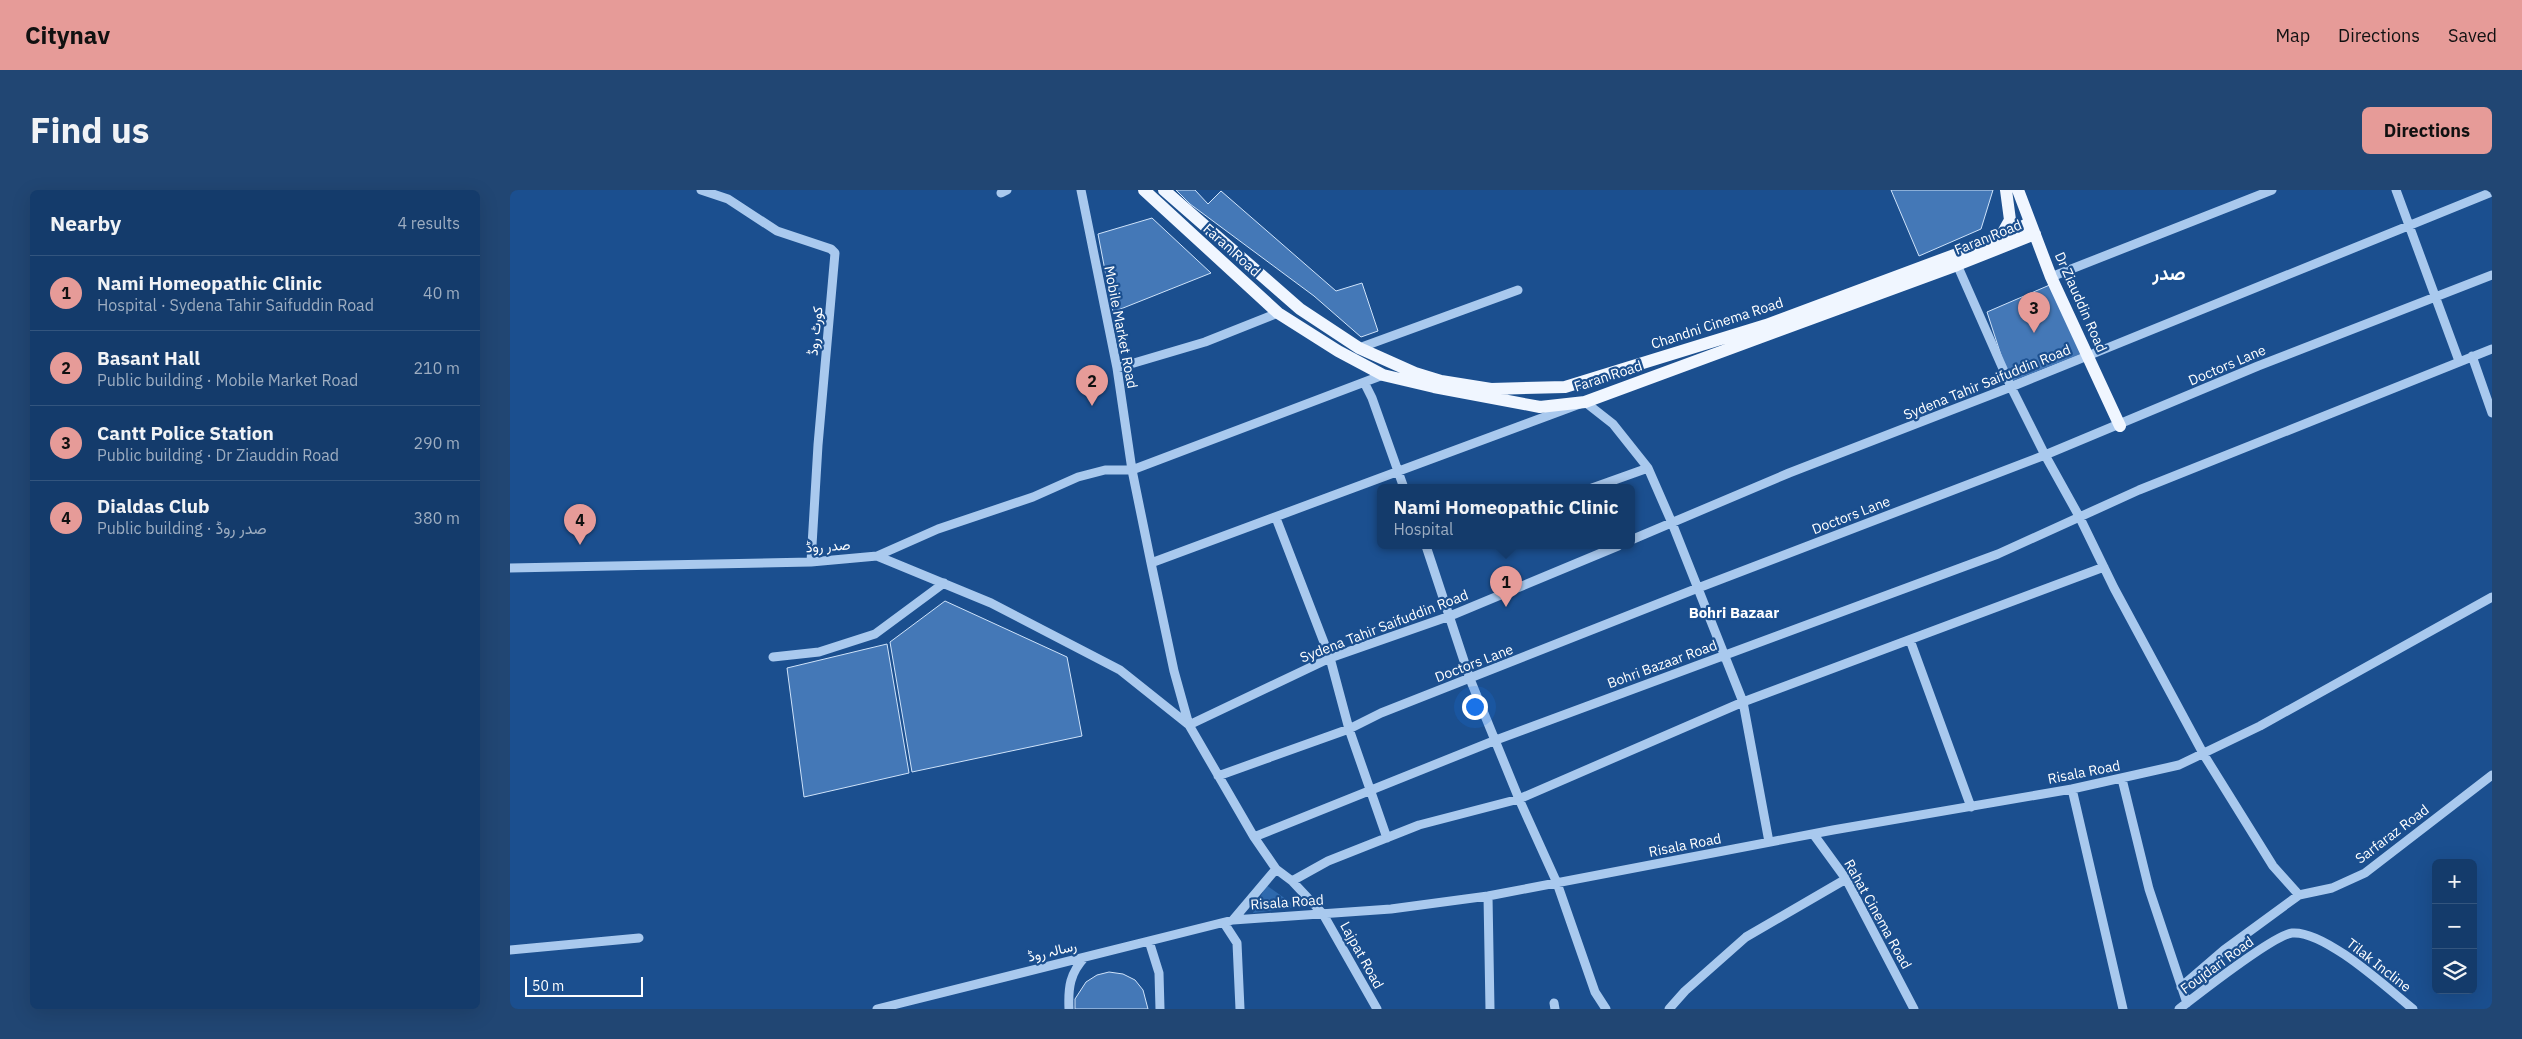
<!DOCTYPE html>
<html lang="en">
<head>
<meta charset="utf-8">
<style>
  body { margin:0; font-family:"IBM Plex Sans",Vazirmatn,sans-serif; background:#214673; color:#f1f3f6 }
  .controls { position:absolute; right:15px; bottom:15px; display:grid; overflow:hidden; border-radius:8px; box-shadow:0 5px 20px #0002 }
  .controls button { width:45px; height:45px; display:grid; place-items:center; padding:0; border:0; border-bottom:1px solid #33557e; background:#143b6b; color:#f1f3f6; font:25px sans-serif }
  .scale { position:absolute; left:15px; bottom:12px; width:118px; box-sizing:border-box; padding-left:5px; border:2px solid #fff; border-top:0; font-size:14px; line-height:18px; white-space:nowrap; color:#fff; -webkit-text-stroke:4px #1b4f8f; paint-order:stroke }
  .you { position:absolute; left:964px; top:516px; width:18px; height:18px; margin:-12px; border:4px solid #fff; border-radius:50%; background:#1a73e8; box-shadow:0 0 0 8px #1a73e833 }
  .badge { display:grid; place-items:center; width:32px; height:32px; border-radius:50%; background:#e69b98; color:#111; font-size:16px; font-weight:700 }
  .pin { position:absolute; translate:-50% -41px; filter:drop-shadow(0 1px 2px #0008) }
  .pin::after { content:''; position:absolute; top:26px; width:18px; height:15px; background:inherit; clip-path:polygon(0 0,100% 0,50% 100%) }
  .popup { position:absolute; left:867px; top:294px; width:258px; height:65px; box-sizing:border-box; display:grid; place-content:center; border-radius:8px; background:#143b6b; filter:drop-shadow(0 1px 4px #0005); font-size:16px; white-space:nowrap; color:#9dadc1 }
  .popup b { font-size:19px; color:#f1f3f6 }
  .popup::after { content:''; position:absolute; left:50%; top:100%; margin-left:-10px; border:10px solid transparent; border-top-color:#143b6b }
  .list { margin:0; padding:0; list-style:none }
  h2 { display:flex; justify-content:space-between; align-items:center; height:65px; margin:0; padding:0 20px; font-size:21px }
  h2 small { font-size:16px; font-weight:400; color:#9dadc1 }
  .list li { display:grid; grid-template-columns:32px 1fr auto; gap:15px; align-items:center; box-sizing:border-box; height:75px; padding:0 20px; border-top:1px solid #33557e }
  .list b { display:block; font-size:19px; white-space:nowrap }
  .list p { margin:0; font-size:16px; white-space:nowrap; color:#9dadc1 }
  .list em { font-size:16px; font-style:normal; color:#9dadc1 }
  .icon { flex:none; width:28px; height:28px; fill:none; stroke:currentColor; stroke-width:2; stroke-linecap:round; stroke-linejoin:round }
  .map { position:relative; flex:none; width:1982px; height:819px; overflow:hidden; border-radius:8px }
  header { display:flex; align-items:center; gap:30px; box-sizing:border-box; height:70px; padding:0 25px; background:#e69b98; color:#111 }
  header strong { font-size:24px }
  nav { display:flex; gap:28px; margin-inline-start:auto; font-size:18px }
  .intro { display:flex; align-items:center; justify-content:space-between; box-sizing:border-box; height:120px; padding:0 30px }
  h1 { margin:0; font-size:35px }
  .button { padding:12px 22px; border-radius:8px; background:#e69b98; color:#111; font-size:18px; font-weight:700 }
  main { display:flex; gap:30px; padding:0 30px }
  aside { flex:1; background:#143b6b; border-radius:8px; box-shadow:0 5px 20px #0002 }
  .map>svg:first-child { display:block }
  .green { fill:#2e69ad }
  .building { fill:#4478b7; stroke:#cfe3fa }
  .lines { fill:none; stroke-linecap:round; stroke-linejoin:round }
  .minor { stroke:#a9c9ee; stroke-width:9 }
  .major { stroke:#f0f6ff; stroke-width:12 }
  .labels { text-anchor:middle; stroke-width:4.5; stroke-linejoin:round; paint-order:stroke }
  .street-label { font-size:14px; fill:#fff; stroke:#1b4f8f }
  .neighbourhood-label { font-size:15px; font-weight:bold; fill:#fff; stroke:#1b4f8f }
  .district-label { font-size:19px; font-weight:bold; fill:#fff; stroke:#1b4f8f }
</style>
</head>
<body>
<header>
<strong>Citynav</strong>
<nav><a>Map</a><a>Directions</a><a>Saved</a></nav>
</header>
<div class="intro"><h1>Find us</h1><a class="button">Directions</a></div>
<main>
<aside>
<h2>Nearby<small>4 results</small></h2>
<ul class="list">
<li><span class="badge">1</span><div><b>Nami Homeopathic Clinic</b><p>Hospital · Sydena Tahir Saifuddin Road</p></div><em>40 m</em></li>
<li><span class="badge">2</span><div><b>Basant Hall</b><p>Public building · Mobile Market Road</p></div><em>210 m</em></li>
<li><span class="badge">3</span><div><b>Cantt Police Station</b><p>Public building · Dr Ziauddin Road</p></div><em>290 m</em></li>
<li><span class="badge">4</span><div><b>Dialdas Club</b><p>Public building · صدر روڈ</p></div><em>380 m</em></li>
</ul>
</aside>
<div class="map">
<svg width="1982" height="819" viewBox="0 0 1982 819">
  <rect width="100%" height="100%" fill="#1b4f8f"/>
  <path class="green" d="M756,695L787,717L743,723Z"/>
  <path class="building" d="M666,0H685L698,14L711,1L826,101L852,93L868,141L851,147L804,106L680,14Z
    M1381,0H1483L1471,39L1409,66Z
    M642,28L701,83L603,122L588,44Z
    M1542,94L1573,164L1500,193L1477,122Z
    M435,411L557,467L572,546L402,582L380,452Z
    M377,454L399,583L294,607L277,478Z
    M599,782L613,784L625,790L633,800L638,819H565V809L576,792L587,785Z"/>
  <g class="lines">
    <path class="minor" d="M191,0L218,9L267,41L321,59L325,63L308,255L301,372
      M571,0L607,178L622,280L641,373L664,481L679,535L820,468L940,426L1108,356
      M1886,0L1949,171
      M491,3L497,0
      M1445,70L1501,197L1535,265L1570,328L1604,398L1694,565L1763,676L1789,705
      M1541,87L1762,0
      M849,158L1008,100
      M1962,166L1982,223
      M607,178L695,152L768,123
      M854,192L862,208L894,298
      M1082,298L1138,278
      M766,328L820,468L839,539L877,648
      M1121,350L1279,283L1501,197L1982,2
      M916,356L960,489L1009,609L1047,693L1085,802L1096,819
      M367,366L481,413L610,480L679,535L744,647L766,679L782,691L813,724L867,819
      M641,373L1075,212L1103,234L1138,278L1162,333L1233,512L1259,652
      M0,378L301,372L367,366L428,339L523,307L568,287L595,280H622L873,185
      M1400,450L1461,617
      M263,467L309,462L365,444L434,393
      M708,586L839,539L871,523L1188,398L1535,265L1748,176L1982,85
      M1612,589L1639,699L1677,813
      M1562,599L1613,819
      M1304,645L1336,689L1404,819
      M744,647L986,550L1488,364L1629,300L1982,159
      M782,691L818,671L909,635L1009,609L1233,512L1594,377
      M978,706L980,819
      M723,730L766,679
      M714,733L727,753L730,819
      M639,751L649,783L650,819
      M0,760L129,748
      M1671,797L1714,760L1789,705L1822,698L1855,683L1982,585
      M1044,813L1045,819
      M367,819L723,730L881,719L978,706L1323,640L1562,599L1669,575L1750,536L1982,407
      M559,819C558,797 560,783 575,767
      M1159,819L1175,801L1236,747L1336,689
      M1669,819C1687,805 1764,745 1782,743C1815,740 1878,799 1903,819"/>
    <path class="major" d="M634,0L768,123L828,161L873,185L924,197L1030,217L1075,212L1447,75L1525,44
      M654,0L790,119L849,158L905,183L931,191L981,199L1055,197L1256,135L1471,55L1520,33
      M1508,0L1541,87L1610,236
      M1491,46L1500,30L1496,0"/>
  </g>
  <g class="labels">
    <g class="street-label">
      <text transform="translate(1478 47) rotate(-22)" y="5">Faran Road</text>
      <text transform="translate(722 60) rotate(42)" y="5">Faran Road</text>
      <text transform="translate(1571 112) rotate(66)" y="5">Dr Ziauddin Road</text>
      <text transform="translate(1207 133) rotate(-18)" y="5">Chandni Cinema Road</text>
      <text transform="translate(611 137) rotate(79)" y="5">Mobile Market Road</text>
      <text transform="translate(305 141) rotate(-84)" y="5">کورٹ روڈ</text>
      <text transform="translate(1717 175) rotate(-23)" y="5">Doctors Lane</text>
      <text transform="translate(1098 186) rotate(-18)" y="5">Faran Road</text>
      <text transform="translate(1477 192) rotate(-22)" y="5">Sydena Tahir Saifuddin Road</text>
      <text transform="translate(1341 325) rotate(-21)" y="5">Doctors Lane</text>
      <text transform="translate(318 356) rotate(-4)" y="5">صدر روڈ</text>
      <text transform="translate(874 436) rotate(-21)" y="5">Sydena Tahir Saifuddin Road</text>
      <text transform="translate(964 473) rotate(-21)" y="5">Doctors Lane</text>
      <text transform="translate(1152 474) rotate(-20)" y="5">Bohri Bazaar Road</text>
      <text transform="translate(1574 582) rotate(-11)" y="5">Risala Road</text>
      <text transform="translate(1882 644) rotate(-37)" y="5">Sarfaraz Road</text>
      <text transform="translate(1175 655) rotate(-11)" y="5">Risala Road</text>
      <text transform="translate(777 712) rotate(-4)" y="5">Risala Road</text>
      <text transform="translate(1368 724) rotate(61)" y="5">Rahat Cinema Road</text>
      <text transform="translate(542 761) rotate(-14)" y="5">رسالہ روڈ</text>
      <text transform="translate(852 765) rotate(61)" y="5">Lajpat Road</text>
      <text transform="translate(1707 775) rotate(-36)" y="5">Foujdari Road</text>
      <text transform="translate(1869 775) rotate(38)" y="5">Tilak Incline</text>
    </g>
    <g class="neighbourhood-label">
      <text x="1224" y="428">Bohri Bazaar</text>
    </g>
    <g class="district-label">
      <text x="1659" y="90">صدر</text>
    </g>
  </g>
</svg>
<div class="controls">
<button>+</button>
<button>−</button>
<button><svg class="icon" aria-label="layers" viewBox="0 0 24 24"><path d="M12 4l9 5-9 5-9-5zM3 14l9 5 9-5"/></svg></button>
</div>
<div class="scale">50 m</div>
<div class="you"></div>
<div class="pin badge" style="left:996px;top:417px">1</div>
<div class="popup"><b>Nami Homeopathic Clinic</b>Hospital</div>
<div class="pin badge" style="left:582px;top:216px">2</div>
<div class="pin badge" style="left:1524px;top:143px">3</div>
<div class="pin badge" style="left:70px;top:355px">4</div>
</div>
</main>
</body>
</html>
